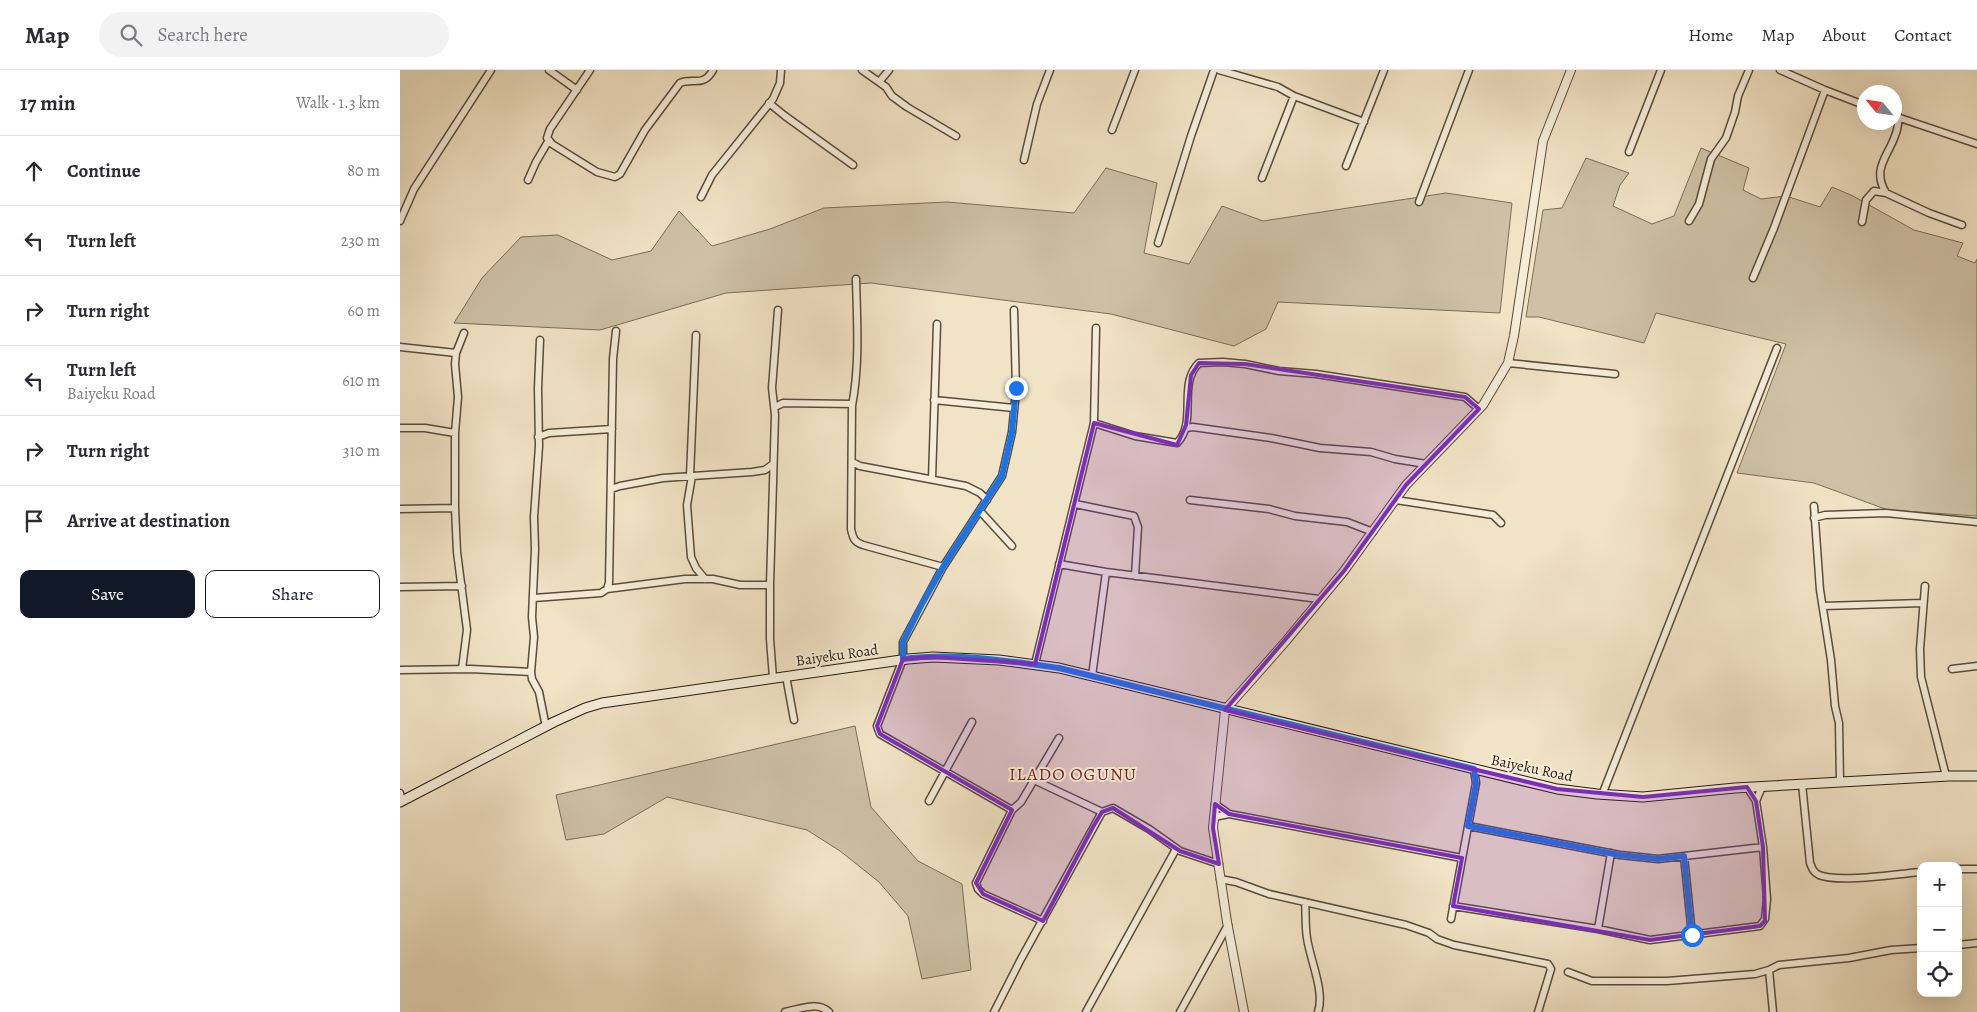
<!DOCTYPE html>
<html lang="en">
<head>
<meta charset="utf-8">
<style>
  body { margin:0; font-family:Alegreya,serif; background:#f2f2f3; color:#2b2b33 }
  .controls { position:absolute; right:15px; bottom:15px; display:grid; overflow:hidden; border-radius:10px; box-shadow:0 5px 20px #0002 }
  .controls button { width:45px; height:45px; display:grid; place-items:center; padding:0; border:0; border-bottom:1px solid #e1e1e2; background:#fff; color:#2b2b33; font:25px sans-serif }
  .compass { position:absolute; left:1457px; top:15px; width:45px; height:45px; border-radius:50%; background:#fff; box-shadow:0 5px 20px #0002; rotate:299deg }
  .stop { position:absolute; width:15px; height:15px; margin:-11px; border:4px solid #1a73e8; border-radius:50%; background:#fff }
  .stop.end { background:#1a73e8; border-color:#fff; box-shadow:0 1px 5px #0008 }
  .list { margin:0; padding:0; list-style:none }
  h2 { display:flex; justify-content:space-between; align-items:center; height:65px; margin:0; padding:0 20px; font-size:21px }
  h2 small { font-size:16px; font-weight:400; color:#7c7c81 }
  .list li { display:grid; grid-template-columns:32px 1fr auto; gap:15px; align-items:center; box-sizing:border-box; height:70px; padding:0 20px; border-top:1px solid #e1e1e2 }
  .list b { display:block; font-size:19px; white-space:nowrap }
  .list p { margin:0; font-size:16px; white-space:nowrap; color:#7c7c81 }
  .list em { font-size:16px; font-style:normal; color:#7c7c81 }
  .actions { display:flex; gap:10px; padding:15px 20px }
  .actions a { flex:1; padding:11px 0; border:1px solid #111827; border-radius:10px; text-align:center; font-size:18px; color:#111827 }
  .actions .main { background:#111827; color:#fff }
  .icon { flex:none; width:28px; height:28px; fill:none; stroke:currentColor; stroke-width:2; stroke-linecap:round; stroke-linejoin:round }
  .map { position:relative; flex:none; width:1577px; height:942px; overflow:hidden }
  header { display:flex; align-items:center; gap:30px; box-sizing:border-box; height:70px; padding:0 25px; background:#fff; border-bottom:1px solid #e1e1e2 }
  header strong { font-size:24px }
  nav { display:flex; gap:28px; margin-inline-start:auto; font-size:18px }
  .search { width:350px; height:45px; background:#f2f2f3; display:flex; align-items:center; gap:12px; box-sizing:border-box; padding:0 18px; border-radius:28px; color:#7c7c81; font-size:19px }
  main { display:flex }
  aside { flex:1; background:#fff }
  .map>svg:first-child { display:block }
  .green { fill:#cec1a5; stroke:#7a6e58 }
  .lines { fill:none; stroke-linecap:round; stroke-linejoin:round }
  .minor-casing { stroke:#594c3a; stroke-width:9 }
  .tertiary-casing { stroke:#594c3a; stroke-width:10 }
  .secondary-casing { stroke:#261a0b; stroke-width:11 }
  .minor { stroke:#f6edd9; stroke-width:6 }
  .tertiary { stroke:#f6edd9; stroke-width:8 }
  .secondary { stroke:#f6edd9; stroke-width:9 }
  .route { stroke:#1a73e8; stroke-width:6 }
  .marked { fill:#7b2cbf; fill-opacity:0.2; stroke:#7b2cbf; stroke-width:4; stroke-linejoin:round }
  .labels { text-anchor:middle; stroke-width:4; stroke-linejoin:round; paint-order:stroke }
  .street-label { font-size:15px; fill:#261a0b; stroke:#f6edd9 }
  .quarter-label { font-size:18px; letter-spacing:1px; fill:#7a1f14; stroke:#f6edd9 }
</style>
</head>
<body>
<header>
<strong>Map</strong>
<div class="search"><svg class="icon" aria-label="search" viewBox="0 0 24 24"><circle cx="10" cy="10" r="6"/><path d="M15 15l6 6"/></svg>Search here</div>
<nav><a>Home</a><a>Map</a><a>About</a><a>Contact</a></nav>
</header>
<main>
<aside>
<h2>17 min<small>Walk · 1.3 km</small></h2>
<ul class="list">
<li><svg class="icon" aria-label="ahead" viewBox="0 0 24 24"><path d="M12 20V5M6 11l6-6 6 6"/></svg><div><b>Continue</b></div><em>80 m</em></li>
<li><svg class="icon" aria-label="left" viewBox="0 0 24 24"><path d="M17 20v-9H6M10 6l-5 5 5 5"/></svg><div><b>Turn left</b></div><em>230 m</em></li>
<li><svg class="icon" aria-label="right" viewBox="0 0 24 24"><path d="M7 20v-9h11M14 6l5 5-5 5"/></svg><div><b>Turn right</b></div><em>60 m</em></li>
<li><svg class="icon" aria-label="left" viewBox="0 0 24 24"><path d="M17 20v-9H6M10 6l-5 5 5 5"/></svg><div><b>Turn left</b><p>Baiyeku Road</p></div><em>610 m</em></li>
<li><svg class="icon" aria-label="right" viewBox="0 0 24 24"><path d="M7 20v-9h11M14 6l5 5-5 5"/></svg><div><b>Turn right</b></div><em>310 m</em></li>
<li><svg class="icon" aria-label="arrive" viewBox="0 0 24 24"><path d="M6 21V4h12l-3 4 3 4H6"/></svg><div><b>Arrive at destination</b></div></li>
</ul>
<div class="actions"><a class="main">Save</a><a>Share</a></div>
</aside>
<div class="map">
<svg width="1577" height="942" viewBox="0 0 1577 942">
  <rect width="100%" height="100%" fill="#f1e3c5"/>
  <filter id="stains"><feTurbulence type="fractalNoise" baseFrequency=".004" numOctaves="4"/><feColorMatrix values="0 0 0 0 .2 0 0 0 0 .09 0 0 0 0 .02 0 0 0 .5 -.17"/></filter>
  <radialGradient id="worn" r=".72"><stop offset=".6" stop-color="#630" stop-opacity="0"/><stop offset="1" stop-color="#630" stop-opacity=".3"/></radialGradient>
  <path class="green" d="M1301,78L1349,98L1343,120L1361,129L1386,126L1420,137L1432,117L1453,126L1514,160L1563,173L1557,186L1575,193L1577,189V446L1488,440L1414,413L1337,403L1386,274L1256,243L1244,273L1139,247H1126L1143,140L1162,138L1186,88L1229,103L1220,115L1213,136L1252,154L1274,146Z
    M706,98L757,113L744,183L789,194L822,136L863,151L1046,123L1112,133L1100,243L878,232L866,259L834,276L711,244L471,213L326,223L200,260L54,253L82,208L121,167L158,165L212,190L251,181L279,141L312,176L370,159L424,138L547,132L674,143Z
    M455,656L471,737L518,791L562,814L571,900L522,909L508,846L479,812L440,781L407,760L267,727L204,764L166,770L156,725Z"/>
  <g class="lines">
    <g class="minor-casing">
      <path id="minor" d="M149,0L177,20
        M190,0L150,59L147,68L152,74L197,102L215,107L220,104L245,60L280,13C293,7 303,18 313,0
        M462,0L486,17L492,26L507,37L556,66
        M819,0L878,17L894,26L964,52
        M1380,0L1425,20L1464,35
        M479,12L489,0
        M369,33L385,46L453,95
        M1494,46L1577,74
        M1499,47C1498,53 1498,58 1496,63C1489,86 1471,98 1486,123L1529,143L1562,155
        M712,60L735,0
        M1229,82L1261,0
        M624,90L637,34L650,0
        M946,96L984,0
        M862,108L894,26
        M128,110L136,92L149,70
        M301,127L312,105L373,29L380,13L381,0
        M1019,132L1069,0
        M0,151L14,119L91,0
        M1289,151L1299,134L1311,89L1326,68L1335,42L1338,26L1349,0
        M1462,152L1466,130L1474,121L1486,123
        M758,173L791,66L814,0
        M1353,208L1374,158L1425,20
        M456,209C457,251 460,294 452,336L451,459C453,468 454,472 463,475L543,497
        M140,270L138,318L139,376L134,447L135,479L132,547L134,567L131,602L132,609L139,622L146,657
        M0,277L56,283
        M1108,293L1215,304
        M534,330L614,338
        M375,337L383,333L452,334
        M694,353L735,366L777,373C798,352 777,314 799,293L823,292L845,294L879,301L916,304L1065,327L1079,339
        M0,358H25L55,363
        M786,358L793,357L871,368L920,378L971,382L995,389L1026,394
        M138,367L149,363L212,359
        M452,392L460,396L566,416L580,423L587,430
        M290,406L296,265
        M292,406L287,435L291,487L296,498L305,509
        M532,409L537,254
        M211,419L220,416L263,408L352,402L365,400L373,394
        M790,430L869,439L895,446L947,452L973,462
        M996,430L1093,445L1101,453
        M675,434L734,446L738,457L735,506
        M1414,436L1420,520L1431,590L1435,636L1439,653L1440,712
        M0,439L55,438
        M580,441L612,476
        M1414,448L1425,445L1486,443L1577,452
        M659,494L706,502L919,529
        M1525,516L1520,579L1521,607L1546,706
        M0,517L62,516
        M207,519L285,509H313L340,515H370
        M134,528L201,523L207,519L209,513L213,289L216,261
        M1423,536L1523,533
        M635,594L694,353L696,258
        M62,599L67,560L57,482L55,438V363L58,327L55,294L56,283L64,263
        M1552,599L1577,596
        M0,600L71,599L131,602
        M386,606L394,650
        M692,606L706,502
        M373,608L370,569V515L375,345L372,318L378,240
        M634,710L702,742
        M1402,714L1410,793C1412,798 1413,802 1419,805C1438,813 1498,804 1521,802
        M0,723L2,731
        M1202,725L1377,278
        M529,731L572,652
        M1356,731L1362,717
        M815,734L829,744
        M612,740L480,664L477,656L503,589V572L543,497L602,406L612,362L616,321L614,240
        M814,747L829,744L1062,788
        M1068,756L1220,785L1258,789L1363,777
        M1284,786L1292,865
        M1558,799H1577
        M820,809L836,812L869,824L1006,855L1029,863L1037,869L1054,875L1148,894L1151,899L1138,942
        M905,832C906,844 905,856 907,868C910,890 925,921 918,942
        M1053,836L1198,859L1250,870L1360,856L1365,849L1367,829L1363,777L1356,731L1347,717
        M1051,849L1076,713L1074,699
        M643,851L583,824L578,819L576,813L612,740L621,732L659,668
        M1198,859L1211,783
        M1558,875L1577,873
        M1369,900L1373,942
        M1168,902L1192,911H1267L1355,904L1369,900L1379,895L1449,888L1491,880L1521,878
        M385,942C400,939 417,931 429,942
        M594,942L621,889L702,742L713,738L749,759L780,781L819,794
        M686,942L776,779
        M780,942L828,855"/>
    </g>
    <g class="tertiary-casing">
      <path id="tertiary" d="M844,942L827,852L813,758L825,640L886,571L944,501L1006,415L1083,335L1108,293L1114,266L1143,71L1171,0"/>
    </g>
    <g class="secondary-casing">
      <path id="secondary" d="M0,732L154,652L185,638L202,633L508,589L533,587L599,590L659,598L1157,719L1197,724L1243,727L1335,718L1549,706H1577"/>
    </g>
    <use href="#minor" class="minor"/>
    <use href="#tertiary" class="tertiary"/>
    <use href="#secondary" class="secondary"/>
  </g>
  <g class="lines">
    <path class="route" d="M616,318L612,362L602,406L543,497L522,534L503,572V589C553,582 610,591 659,598L1074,699L1076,714L1068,756L1220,785L1258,789L1284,786L1292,865"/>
  </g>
  <path class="marked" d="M799,293L845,294L1065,327L1079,339L1006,415L944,501L825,640L1157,719L1243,727L1347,717L1356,731L1363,777L1365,851L1360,856L1250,870L1053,836L1062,788L829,744L815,734L813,758L819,794L780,781L713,738L702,742L693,757L643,851L583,824L576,813L612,740L480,664L477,656L503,589L533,587L635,594L694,353L777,375L786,355L791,305Z"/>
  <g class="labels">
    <g class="street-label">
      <text transform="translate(437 585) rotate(-8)" y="5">Baiyeku Road</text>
      <text transform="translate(1132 698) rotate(12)" y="5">Baiyeku Road</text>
    </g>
    <g class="quarter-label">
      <text x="673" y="710">ILADO OGUNU</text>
    </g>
  </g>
  <rect width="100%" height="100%" filter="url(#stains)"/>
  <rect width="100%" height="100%" fill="url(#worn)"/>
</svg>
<div class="controls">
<button>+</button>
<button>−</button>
<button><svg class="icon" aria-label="locate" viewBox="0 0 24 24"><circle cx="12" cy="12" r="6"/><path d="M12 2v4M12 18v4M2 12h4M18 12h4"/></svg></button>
</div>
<svg class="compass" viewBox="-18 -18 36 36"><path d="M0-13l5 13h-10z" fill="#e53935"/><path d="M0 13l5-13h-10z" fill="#7c7c81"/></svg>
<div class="stop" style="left:1292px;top:865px"></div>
<div class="stop end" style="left:616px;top:318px"></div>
</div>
</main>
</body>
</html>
